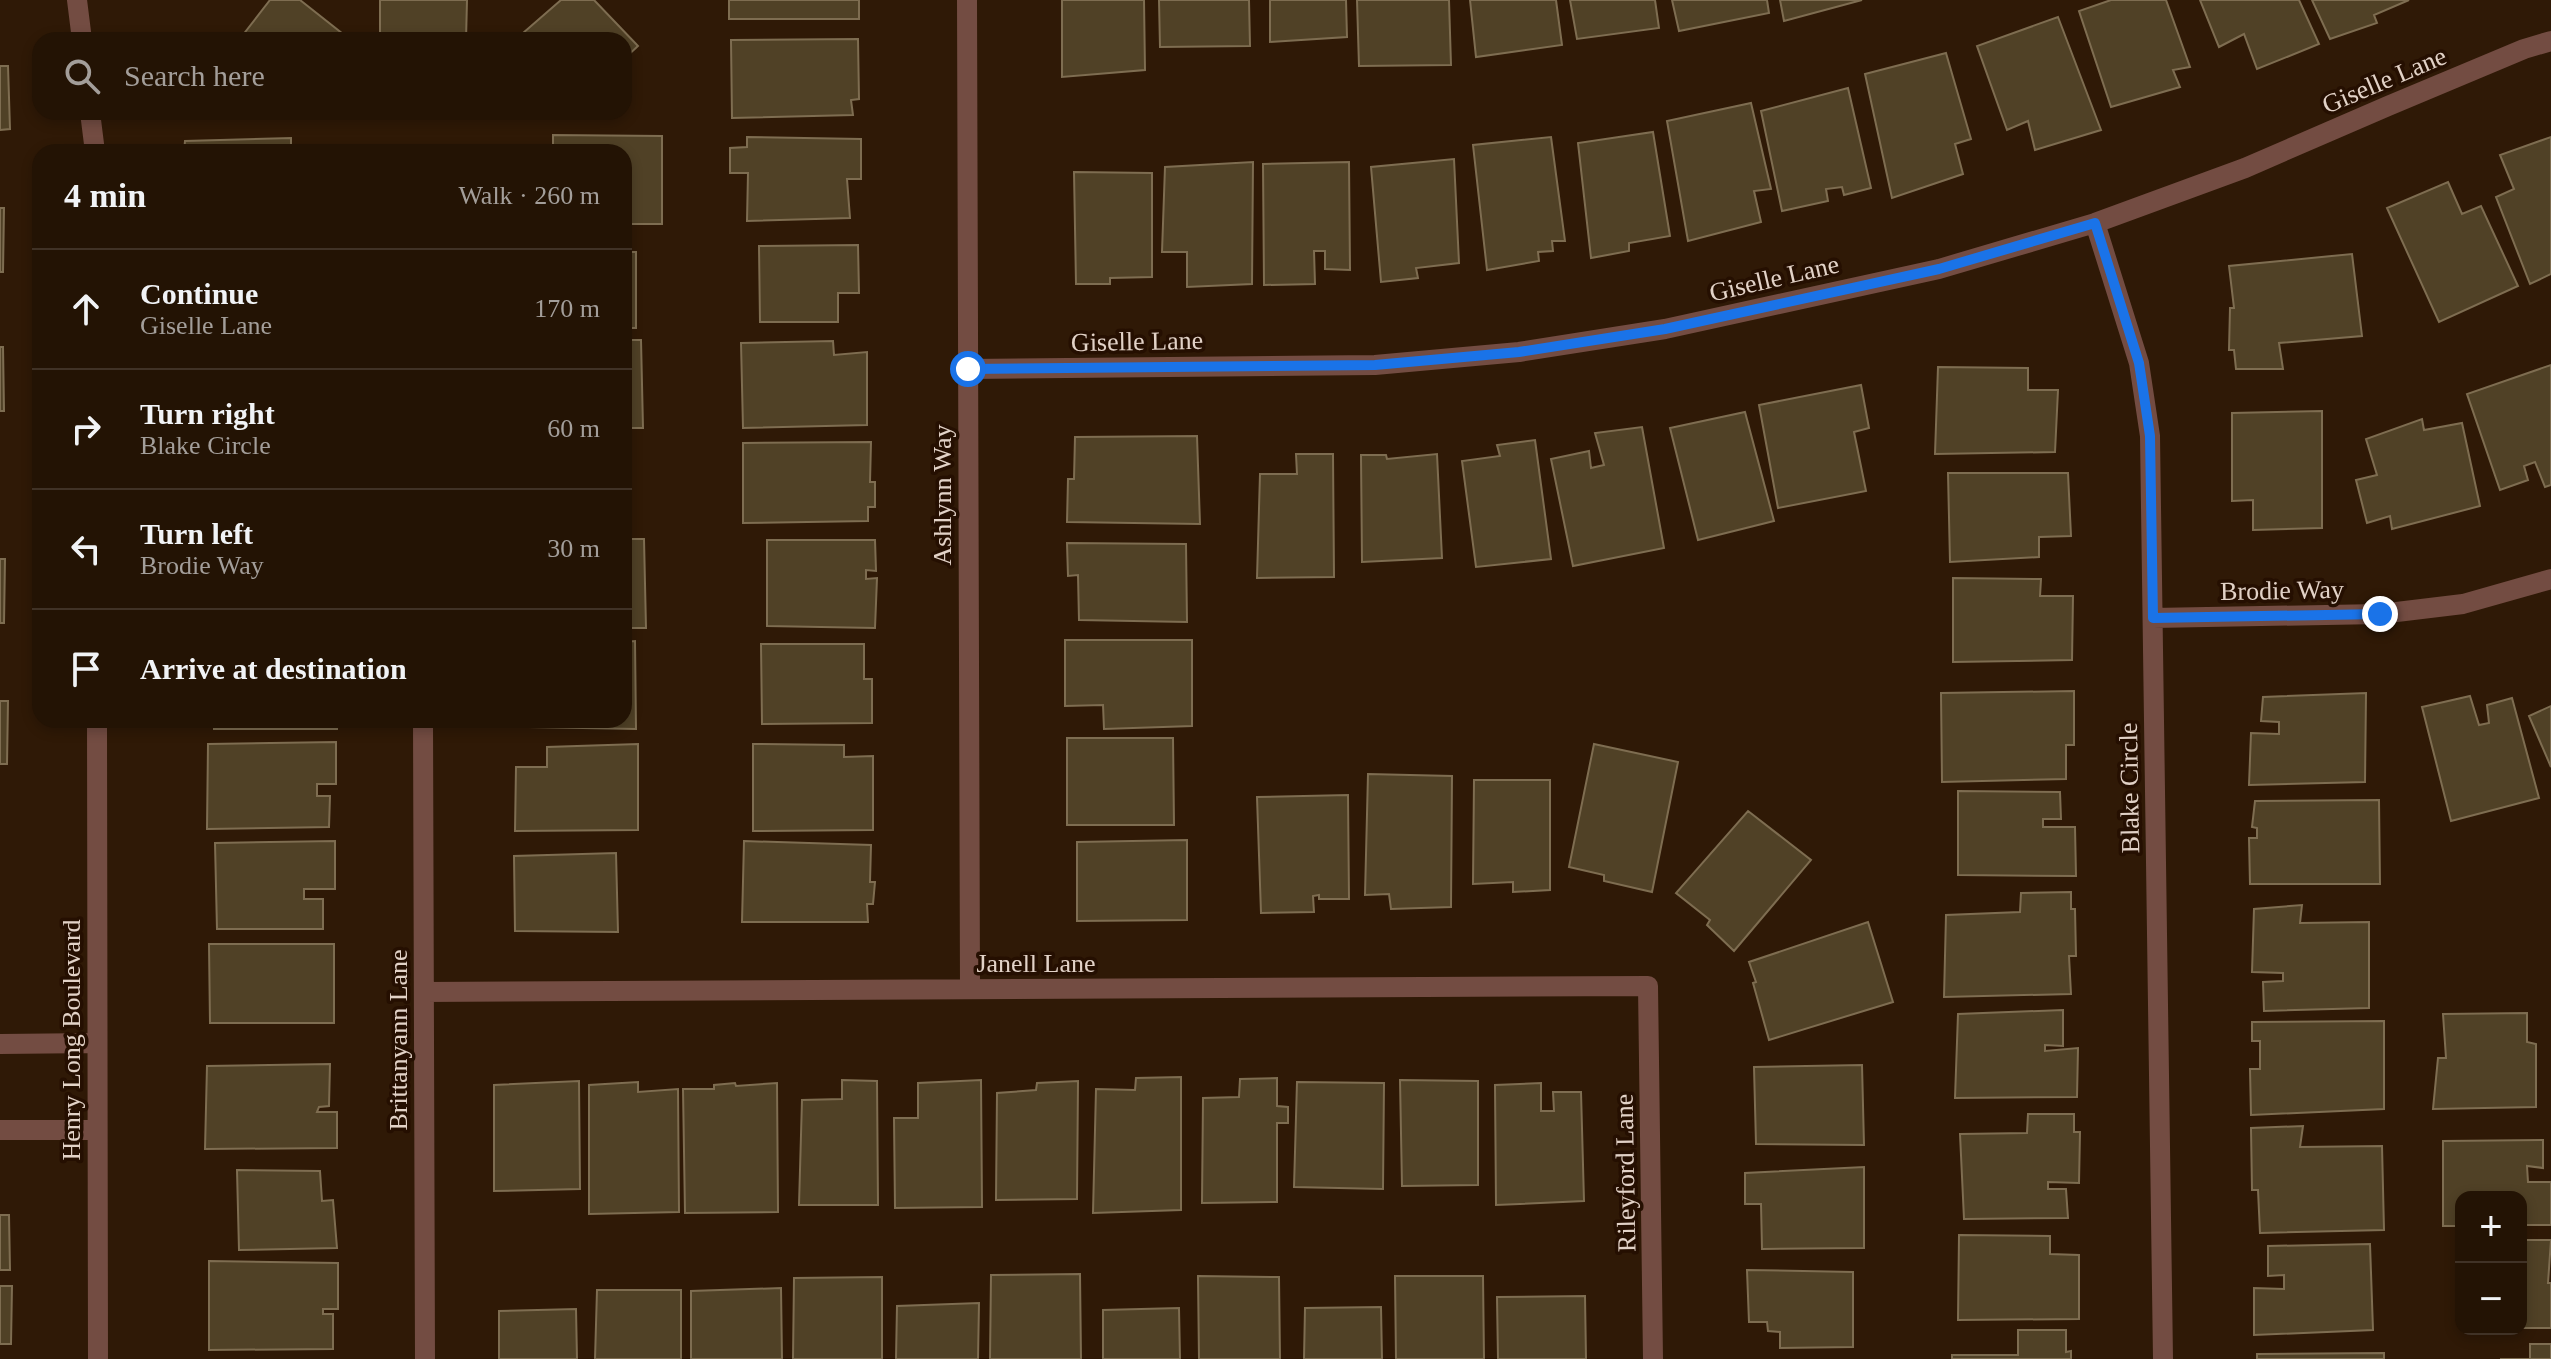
<!DOCTYPE html>
<html lang="en">
<head>
<meta charset="utf-8">
<style>
  body { margin:0; font-family:Georgia,serif; background:#2f2013; color:#f1f3f6 }
  .controls { position:absolute; right:24px; bottom:24px; display:grid; overflow:hidden; border-radius:16px; box-shadow:0 4px 12px #0003 }
  .controls button { width:72px; height:72px; display:grid; place-items:center; padding:0; border:0; border-bottom:2px solid #403226; background:#231304; color:#f1f3f6; font:40px sans-serif }
  .stop { position:absolute; width:24px; height:24px; margin:-18px; border:6px solid #1a73e8; border-radius:50%; background:#fff }
  .stop.end { background:#1a73e8; border-color:#fff; box-shadow:0 2px 8px #0008 }
  .list { margin:0; padding:0; list-style:none }
  h2 { display:flex; justify-content:space-between; align-items:center; height:104px; margin:0; padding:0 32px; font-size:34px }
  h2 small { font-size:26px; font-weight:400; color:#a39e9a }
  .list li { display:grid; grid-template-columns:52px 1fr auto; gap:24px; align-items:center; box-sizing:border-box; height:120px; padding:0 32px; border-top:2px solid #403226 }
  .list b { display:block; font-size:30px; white-space:nowrap }
  .list p { margin:0; font-size:26px; white-space:nowrap; color:#a39e9a }
  .list em { font-size:26px; font-style:normal; color:#a39e9a }
  .icon { flex:none; width:44px; height:44px; fill:none; stroke:currentColor; stroke-width:2; stroke-linecap:round; stroke-linejoin:round }
  .map { position:relative; flex:none; width:2551px; height:1359px; overflow:hidden }
  .search { position:absolute; background:#231304; box-shadow:0 4px 12px #0003; left:32px; top:32px; width:600px; height:88px; display:flex; align-items:center; gap:20px; box-sizing:border-box; padding:0 28px; border-radius:24px; color:#a39e9a; font-size:30px }
  .panel { position:absolute; background:#231304; box-shadow:0 4px 12px #0003; left:32px; top:144px; width:600px; height:584px; border-radius:24px }
  .map>svg:first-child { display:block }
  .building { fill:#504126; stroke:#7e6d51; stroke-width:2 }
  .lines { fill:none; stroke-linecap:round; stroke-linejoin:round }
  .minor { stroke:#734c42; stroke-width:20 }
  .route { stroke:#1a73e8; stroke-width:10 }
  .labels { text-anchor:middle; stroke-width:7; stroke-linejoin:round; paint-order:stroke }
  .street-label { font-size:26px; fill:#e2d2c7; stroke:#250f01 }
</style>
</head>
<body>
<div class="map">
<svg width="2551" height="1359" viewBox="0 0 2551 1359">
  <rect width="100%" height="100%" fill="#2f1906"/>
  <path class="building" d="M270,0H300L343,34L339,40H239Z
    M380,0H467L466,40H380Z
    M561,0H594L638,46L624,59V40H515Z
    M729,0H859V19H729Z
    M1062,0H1144L1145,70L1062,77Z
    M1159,0H1249L1250,46L1160,47Z
    M1270,0H1346L1347,37L1270,42Z
    M1357,0H1449L1451,65L1359,66Z
    M1470,0H1556L1562,45L1476,57Z
    M1570,0H1655L1659,28L1577,39Z
    M1672,0H1767L1769,13L1679,31Z
    M1780,0H1862L1784,21Z
    M2111,0H2166L2190,67L2173,70L2180,87L2111,107L2079,11Z
    M2200,0H2299L2319,44L2257,69L2244,34L2219,47Z
    M2312,0H2409L2374,15L2377,23L2330,39Z
    M2058,17L2101,130L2035,150L2028,121L2007,130L1977,46Z
    M858,39L859,99L851,100L853,115L732,118L731,40Z
    M1946,53L1971,139L1955,144L1963,174L1892,198L1865,74Z
    M0,66H8L10,129L0,130Z
    M1848,88L1871,188L1844,195L1842,187L1826,189L1828,201L1782,211L1761,111Z
    M1751,103L1771,189L1754,191L1761,222L1688,241L1667,121Z
    M1653,132L1670,236L1629,243V251L1591,258L1578,143Z
    M553,135L662,136V224H624V152H553Z
    M747,137L861,139V179H847L850,218L747,221L748,173H730V148L747,147Z
    M1551,137L1565,241H1552L1553,251L1538,252L1539,261L1487,270L1473,145Z
    M2551,137V274L2530,284L2496,197L2514,189L2500,155Z
    M291,138V152H184L185,141Z
    M1454,159L1459,263L1416,268L1418,278L1381,282L1371,167Z
    M1253,162L1252,284L1187,287V252H1162L1165,167Z
    M1349,162L1350,270L1325,269V251H1314L1315,284L1264,285L1263,164Z
    M1074,172L1152,173V277L1110,278V284H1076Z
    M2448,182L2462,214L2481,206L2518,286L2439,322L2387,208Z
    M0,208H4L3,272H0Z
    M858,245L859,293H838V322H760L759,246Z
    M624,252H636V328H624Z
    M2352,254L2362,336L2279,343L2283,369H2236L2234,350H2229L2230,308H2234L2229,266Z
    M624,340H641L643,428H624Z
    M833,341L834,355L867,352V425L743,428L741,343Z
    M0,347H3L4,411H0Z
    M2551,365V485L2545,487L2535,462L2524,466L2528,480L2500,490L2467,394Z
    M1938,367L2028,368V390H2058L2055,452L1935,454Z
    M1861,385L1869,428L1854,432L1866,491L1778,508L1759,405Z
    M2322,411V528L2253,530V500L2232,501V413Z
    M1745,412L1774,521L1698,540L1670,428Z
    M2422,419L2424,430L2462,423L2480,506L2392,529L2390,516L2367,523L2356,480L2377,475L2366,439Z
    M1642,427L1664,548L1573,566L1551,459L1589,451L1591,468L1604,465L1595,433Z
    M1197,436L1200,524L1067,522L1068,479H1074L1075,437Z
    M1535,440L1551,559L1476,567L1462,461L1500,456L1497,445Z
    M871,442L870,482H875V507H868V521L743,523V443Z
    M1296,454H1333L1334,577L1257,578L1260,474H1297Z
    M1437,454L1442,558L1362,562L1361,455H1386L1387,459Z
    M1948,473H2068L2071,536L2039,537V557L1950,562Z
    M624,539H644L646,628H624Z
    M767,540H875L876,571L866,570V579L877,578L875,628L767,626Z
    M1067,543L1186,544L1187,622L1079,620L1078,575L1068,576Z
    M0,559H5L4,623H0Z
    M1953,578L2041,579L2040,596H2073L2072,660L1953,662Z
    M1065,640H1192V726L1104,729L1103,705L1065,706Z
    M635,641L636,729L529,727V720H624V642Z
    M761,644H864V679H872V723L762,724Z
    M2074,691V745H2066V779L1942,782L1941,693Z
    M2366,693L2365,782L2249,785L2251,733L2279,734V722L2261,721L2263,697Z
    M2470,696L2479,725L2489,723L2487,705L2512,698L2539,798L2451,821L2422,707Z
    M0,701H8L7,764H0Z
    M2551,706V767L2529,716Z
    M214,720H337V729H214Z
    M1067,738H1173L1174,825H1067Z
    M336,742V784H317V796H330L329,827L207,829L208,744Z
    M638,744V830L515,831L516,767H547V747Z
    M753,744L844,745V757L873,756V830L753,831Z
    M1594,744L1678,762L1652,892L1604,881V875L1569,867Z
    M1368,774L1452,776L1451,907L1391,909L1389,894L1365,895Z
    M1474,780H1550V890L1513,892V882L1473,884Z
    M1958,791L2060,792L2061,819H2043V827H2075L2076,876L1958,875Z
    M1348,795L1349,899H1319V895L1313,896L1314,912L1261,913L1257,797Z
    M2379,800L2380,884H2250L2249,838H2257V828L2252,827L2255,801Z
    M1748,811L1811,860L1734,951L1707,925L1710,920L1676,893Z
    M1187,840V920L1077,921V842Z
    M335,841V889H304V899H323V929H217L215,843Z
    M744,841L871,845L870,882H875L873,904H867L868,922H742Z
    M616,853L618,932L515,931L514,856Z
    M2071,892V909H2075L2076,956H2069L2071,994L1944,997L1946,915L2020,912L2021,893Z
    M2302,905L2300,923L2369,922V1008L2264,1011L2263,982L2283,981V973L2252,972L2254,909Z
    M1868,922L1893,1002L1769,1040L1753,983L1756,982L1749,962Z
    M209,944H334V1023H210Z
    M2063,1010V1046L2045,1045V1051L2078,1048L2077,1097L1955,1098L1958,1014Z
    M2527,1013V1042L2536,1044V1107L2433,1109L2438,1058H2446L2443,1014Z
    M2384,1021V1109L2251,1115L2250,1069H2260V1041H2252V1022Z
    M330,1064L329,1106L319,1107L317,1112H337V1148L205,1149L207,1066Z
    M1862,1065L1864,1145L1756,1144L1754,1067Z
    M1181,1077V1210L1093,1213L1096,1089L1135,1090L1136,1078Z
    M1277,1078V1106L1288,1107V1123H1277V1202L1202,1203L1203,1098L1239,1097L1240,1079Z
    M842,1080L877,1081L878,1205H799L802,1100L842,1099Z
    M981,1080L982,1207L895,1208L894,1118H918V1083Z
    M1400,1080L1478,1081V1185L1402,1186Z
    M579,1081L580,1189L494,1191V1085Z
    M1078,1081L1077,1199L996,1200L997,1093L1036,1090L1037,1083Z
    M638,1082V1092L678,1089L679,1212L589,1214V1085Z
    M1297,1082L1384,1083L1383,1189L1294,1187Z
    M735,1083L736,1086L777,1083L778,1212L685,1213L683,1089H714V1085Z
    M1541,1083V1111H1554L1553,1092H1581L1584,1201L1496,1205L1495,1085Z
    M2028,1114H2074V1132H2080L2079,1183L2048,1182V1189H2066L2068,1218L1964,1219L1960,1134L2027,1133Z
    M2303,1126L2300,1147L2382,1146L2384,1230L2260,1233L2258,1190H2252L2251,1128Z
    M2543,1140V1168L2527,1166L2528,1182H2551V1225H2521V1197H2461V1226H2443V1141Z
    M1864,1167V1248L1762,1249L1761,1204H1745V1173Z
    M237,1170L320,1171L322,1201L333,1200L337,1248L239,1250Z
    M0,1215H9L10,1270H0Z
    M1959,1235L2050,1236V1254L2079,1255V1319L1958,1320Z
    M2521,1240H2551L2548,1283H2551V1328H2521Z
    M2370,1244L2373,1330L2254,1335V1288L2284,1289V1275L2268,1276V1246Z
    M209,1261L338,1263V1309H323V1314H333V1349L209,1350Z
    M1747,1270L1853,1272V1347L1780,1348V1332L1768,1331L1767,1322H1749Z
    M1080,1274L1081,1359H990L991,1275Z
    M1198,1276L1279,1277L1280,1359H1199Z
    M1395,1276H1483L1484,1359H1396Z
    M882,1277V1359H793L794,1278Z
    M0,1286H12L11,1344H0Z
    M781,1288L782,1359H691V1291Z
    M597,1290H681V1359H595Z
    M1585,1296L1586,1359H1498L1497,1297Z
    M979,1303L978,1359H896L897,1306Z
    M1381,1307L1382,1359H1304L1305,1308Z
    M1179,1308L1180,1359H1103V1310Z
    M576,1309L577,1359H499V1311Z
    M2018,1330H2066V1352L2071,1351V1359H1952V1355H2018Z
    M2530,1344H2551V1359H2500H2530Z
    M2384,1353V1359H2257V1354Z"/>
  <g class="lines">
    <path class="minor" d="M77,0L82,40
      M967,0L970,989
      M90,112L95,152
      M2095,223L2139,363L2150,436L2163,1359
      M968,369L1375,365L1519,352L1665,329L1939,269L2095,223L2245,168L2388,106L2524,49L2551,41
      M2153,618L2380,614L2463,604L2551,579
      M97,720L98,1359
      M423,720L425,1359
      M424,992L1648,986L1653,1359
      M0,1044L96,1043
      M0,1130H96"/>
  </g>
  <g class="lines">
    <path class="route" d="M968,369L1375,365L1519,352L1665,329L1939,269L2095,223L2139,363L2150,436L2153,618L2380,614"/>
  </g>
  <g class="labels">
    <g class="street-label">
      <text transform="translate(2384 80) rotate(-23)" y="9">Giselle Lane</text>
      <text transform="translate(1774 278) rotate(-13)" y="9">Giselle Lane</text>
      <text transform="translate(1137 341) rotate(-1)" y="9">Giselle Lane</text>
      <text transform="translate(942 495) rotate(-90)" y="9">Ashlynn Way</text>
      <text transform="translate(2282 590) rotate(-1)" y="9">Brodie Way</text>
      <text transform="translate(2129 788) rotate(-91)" y="9">Blake Circle</text>
      <text x="1036" y="972">Janell Lane</text>
      <text transform="translate(71 1040) rotate(-90)" y="9">Henry Long Boulevard</text>
      <text transform="translate(398 1040) rotate(-90)" y="9">Brittanyann Lane</text>
      <text transform="translate(1625 1173) rotate(-91)" y="9">Rileyford Lane</text>
    </g>
  </g>
</svg>
<div class="controls">
<button>+</button>
<button>−</button>
</div>
<div class="stop" style="left:968px;top:369px"></div>
<div class="stop end" style="left:2380px;top:614px"></div>
<div class="search"><svg class="icon" aria-label="search" viewBox="0 0 24 24"><circle cx="10" cy="10" r="6"/><path d="M15 15l6 6"/></svg>Search here</div>
<section class="panel">
<h2>4 min<small>Walk · 260 m</small></h2>
<ul class="list">
<li><svg class="icon" aria-label="ahead" viewBox="0 0 24 24"><path d="M12 20V5M6 11l6-6 6 6"/></svg><div><b>Continue</b><p>Giselle Lane</p></div><em>170 m</em></li>
<li><svg class="icon" aria-label="right" viewBox="0 0 24 24"><path d="M7 20v-9h11M14 6l5 5-5 5"/></svg><div><b>Turn right</b><p>Blake Circle</p></div><em>60 m</em></li>
<li><svg class="icon" aria-label="left" viewBox="0 0 24 24"><path d="M17 20v-9H6M10 6l-5 5 5 5"/></svg><div><b>Turn left</b><p>Brodie Way</p></div><em>30 m</em></li>
<li><svg class="icon" aria-label="arrive" viewBox="0 0 24 24"><path d="M6 21V4h12l-3 4 3 4H6"/></svg><div><b>Arrive at destination</b></div></li>
</ul>
</section>
</div>
</body>
</html>
